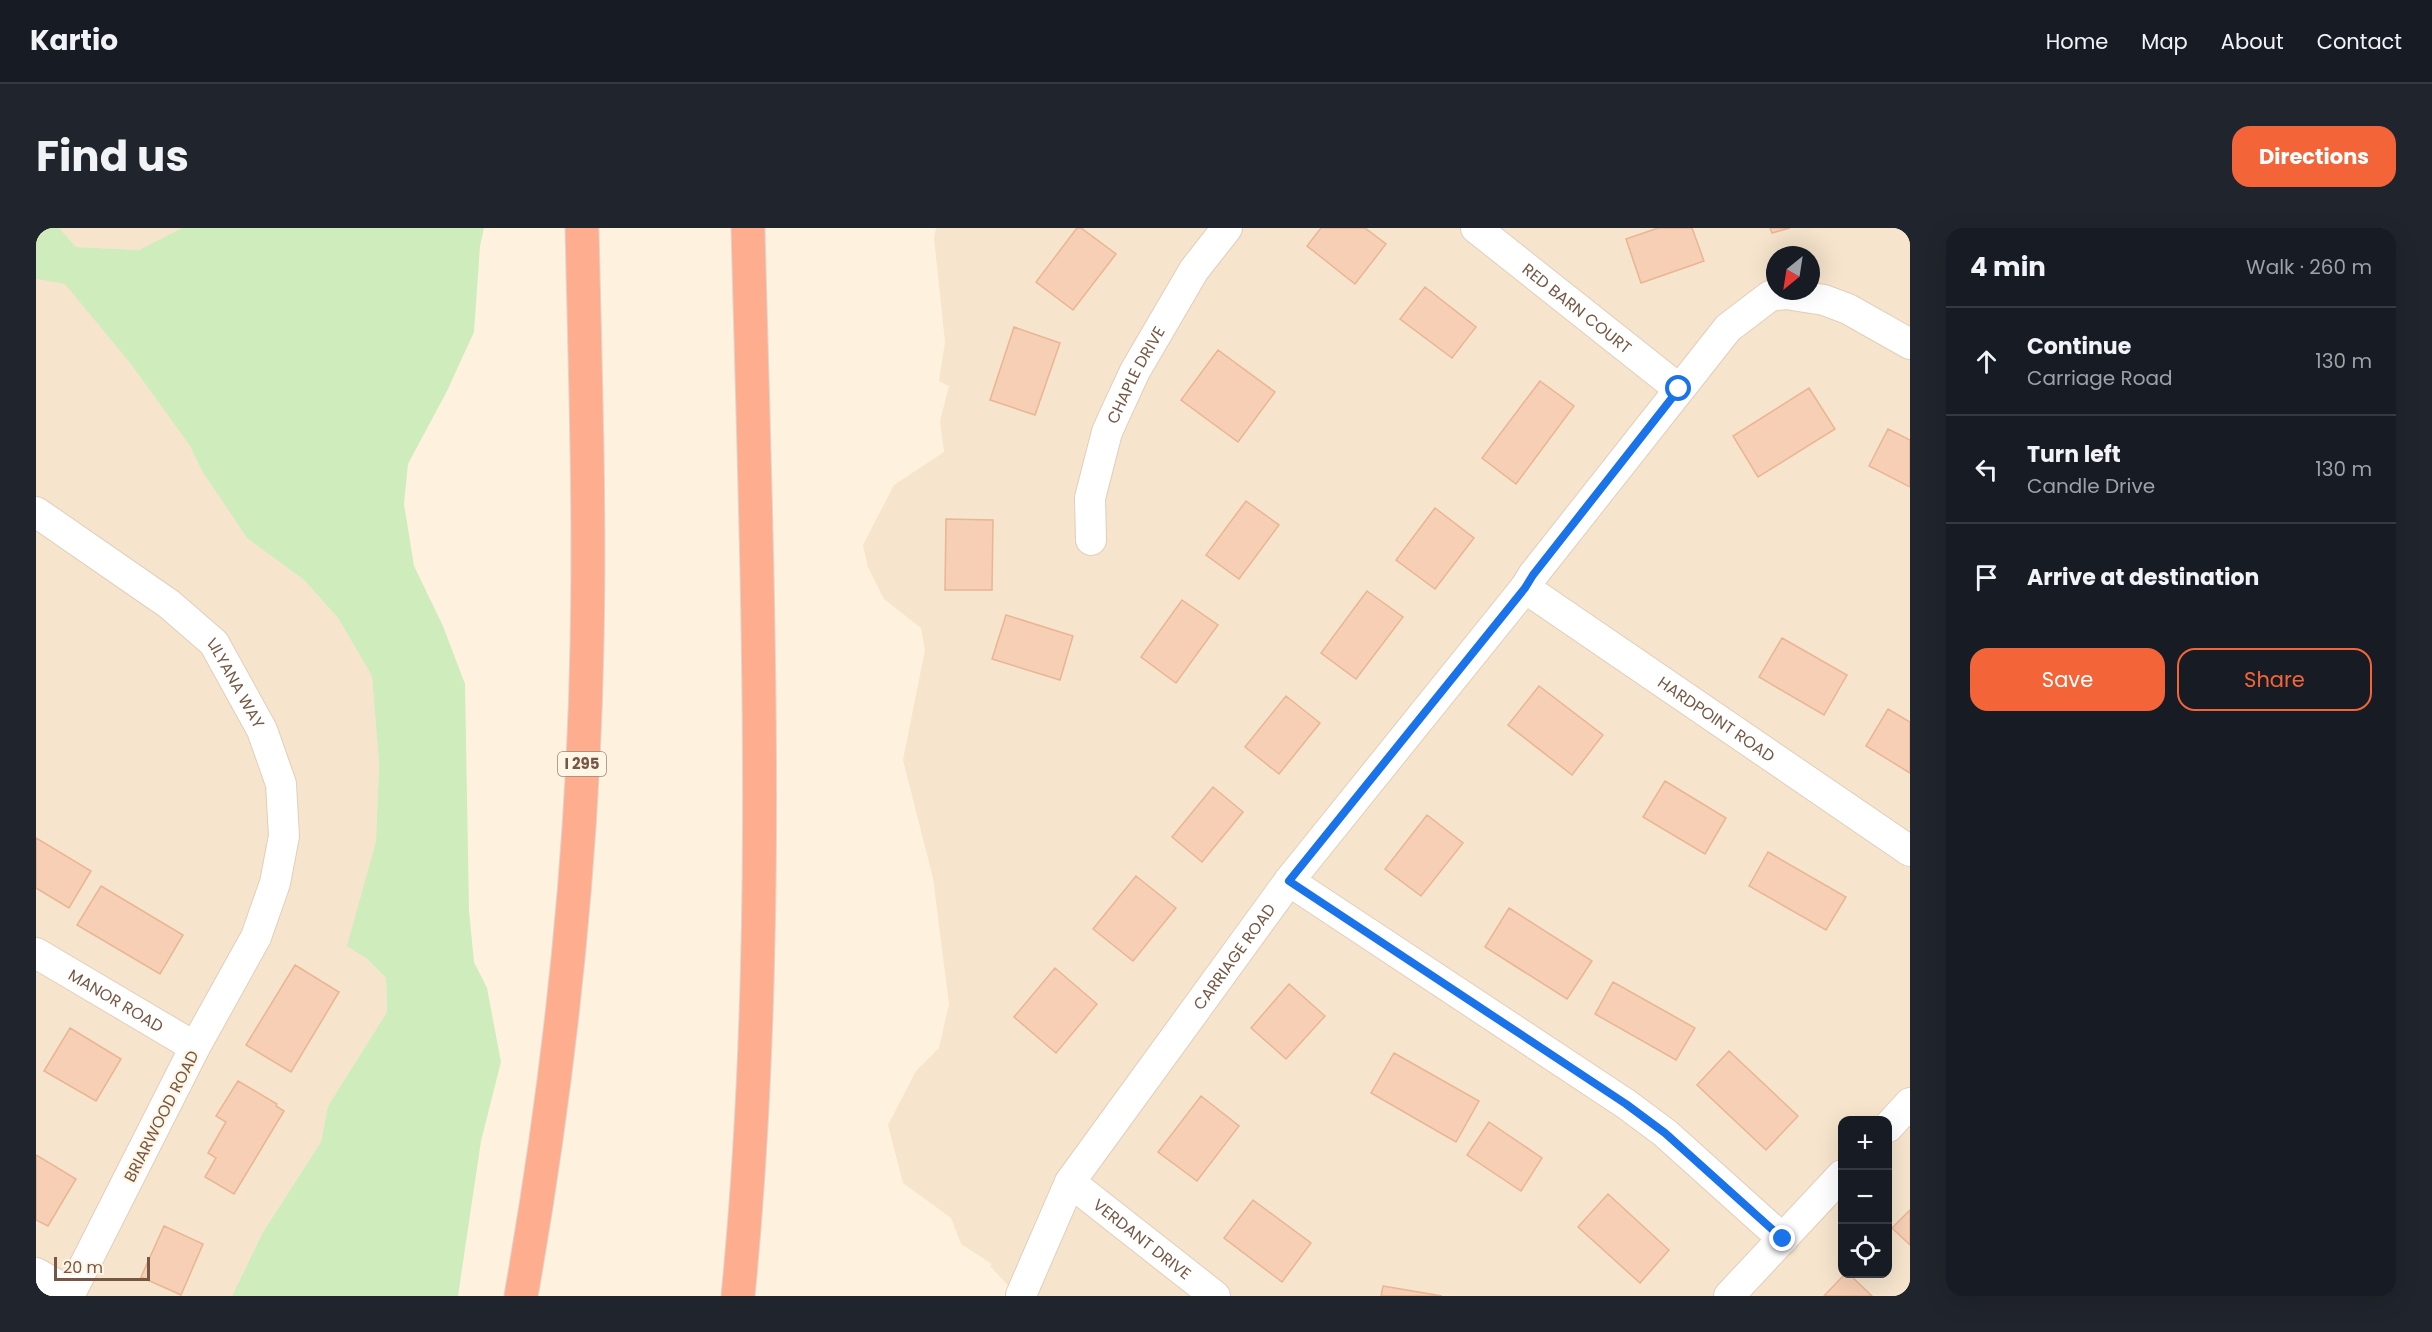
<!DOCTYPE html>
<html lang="en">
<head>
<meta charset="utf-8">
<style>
  body { margin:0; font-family:Poppins,sans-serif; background:#20242c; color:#f1f3f6 }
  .controls { position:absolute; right:18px; bottom:18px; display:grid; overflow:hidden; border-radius:12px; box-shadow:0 6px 24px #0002 }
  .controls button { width:54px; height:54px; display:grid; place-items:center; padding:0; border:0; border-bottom:2px solid #363941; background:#171b24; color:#f1f3f6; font:30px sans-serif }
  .compass { position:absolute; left:1730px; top:18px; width:54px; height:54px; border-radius:50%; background:#171b24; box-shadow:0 6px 24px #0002; rotate:210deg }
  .scale { position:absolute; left:18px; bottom:15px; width:96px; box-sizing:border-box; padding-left:6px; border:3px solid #765745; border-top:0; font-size:16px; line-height:21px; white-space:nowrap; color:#765745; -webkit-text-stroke:4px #fff6e6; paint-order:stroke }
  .stop { position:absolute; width:18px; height:18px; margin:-14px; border:4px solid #1a73e8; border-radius:50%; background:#fff }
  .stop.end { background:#1a73e8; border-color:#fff; box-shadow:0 2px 6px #0008 }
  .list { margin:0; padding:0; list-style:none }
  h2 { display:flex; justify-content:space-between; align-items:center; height:78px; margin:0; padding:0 24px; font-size:26px }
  h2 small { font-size:20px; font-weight:400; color:#9ea1a6 }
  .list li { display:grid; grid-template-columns:39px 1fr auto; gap:18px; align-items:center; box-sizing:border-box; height:108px; padding:0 24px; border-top:2px solid #363941 }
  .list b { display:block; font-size:22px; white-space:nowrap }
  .list p { margin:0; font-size:20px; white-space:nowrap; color:#9ea1a6 }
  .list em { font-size:20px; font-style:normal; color:#9ea1a6 }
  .actions { display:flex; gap:12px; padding:18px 24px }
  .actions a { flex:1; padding:14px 0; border:2px solid #f36539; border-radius:18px; text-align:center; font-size:21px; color:#f36539 }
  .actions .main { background:#f36539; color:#fff }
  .icon { flex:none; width:33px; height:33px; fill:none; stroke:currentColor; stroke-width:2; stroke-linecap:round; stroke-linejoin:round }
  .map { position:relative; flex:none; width:1874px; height:1068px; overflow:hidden; border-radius:18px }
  header { display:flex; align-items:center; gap:36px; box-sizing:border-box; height:84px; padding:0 30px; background:#171b24; border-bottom:2px solid #363941 }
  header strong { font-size:28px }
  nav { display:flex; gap:33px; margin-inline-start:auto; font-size:21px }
  .intro { display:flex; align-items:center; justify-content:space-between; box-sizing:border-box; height:144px; padding:0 36px }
  h1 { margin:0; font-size:42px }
  .button { padding:15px 27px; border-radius:18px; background:#f36539; color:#fff; font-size:21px; font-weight:700 }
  main { display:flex; gap:36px; padding:0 36px }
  aside { flex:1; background:#171b24; border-radius:18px; box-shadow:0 6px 24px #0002 }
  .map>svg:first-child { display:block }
  .residential { fill:#f6e4cc; fill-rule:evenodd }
  .green { fill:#cfecbc }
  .building { fill:#f6cfb4; stroke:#e9b593; stroke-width:1.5 }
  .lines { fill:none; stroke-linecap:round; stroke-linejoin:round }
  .minor-casing { stroke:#e2ceba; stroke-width:32 }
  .motorway-casing { stroke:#ded7d2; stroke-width:35 }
  .minor { stroke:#fff; stroke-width:30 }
  .motorway { stroke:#feae8f; stroke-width:33 }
  .route { stroke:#1a73e8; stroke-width:8 }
  .labels { text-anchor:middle; stroke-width:4.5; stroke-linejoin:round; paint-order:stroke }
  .shield { fill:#fff6e6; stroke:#9f8775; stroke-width:1.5 }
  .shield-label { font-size:15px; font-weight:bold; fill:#765745 }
  .street-label { font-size:16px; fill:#765745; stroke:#fff6e6 }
</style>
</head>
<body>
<header>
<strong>Kartio</strong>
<nav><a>Home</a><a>Map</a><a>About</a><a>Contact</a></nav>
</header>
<div class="intro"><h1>Find us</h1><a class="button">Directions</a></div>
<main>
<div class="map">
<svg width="1874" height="1068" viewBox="0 0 1874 1068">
  <rect width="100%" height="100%" fill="#fef2de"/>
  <path class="residential" d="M23,0H146L103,22L40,19Z
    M900,0H1874V1068H978V1064L954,1038L956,1036L925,1016L915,990L867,955L852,897L880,843L903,820L913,776L897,650L867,532L889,422L885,400L848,371L832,339L827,317L858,257L908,224L904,193L913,158L903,153L909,114L898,10ZM1739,27H1775V63H1739ZM1806,892H1852V1046H1806Z
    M0,51L29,55L94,135L154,218L166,243L211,310L268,352L302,390L336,448L343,536L340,613L312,717L330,730L350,750L351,784L292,878L285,914L227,1004L196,1068H0Z"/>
  <path class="green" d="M0,0H23L40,19L103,22L146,0H448L444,18L438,104L411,163L372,236L368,276L378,338L407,398L429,456L433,683L438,734L451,760L465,834L445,913L422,1068H196L227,1004L285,914L292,878L351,784L350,750L330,730L311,718L340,613L343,536L336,448L302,390L268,352L211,310L166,243L154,218L94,135L29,56L0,51Z"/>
  <path class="building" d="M1041,0H1045L1080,26L1037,82L1000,54Z
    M1285,0H1329L1350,16L1319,56L1271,18Z
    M1622,0H1656L1668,33L1605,55L1590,11Z
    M1734,0H1754L1736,5Z
    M1389,59L1440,99L1416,130L1364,91Z
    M978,99L1024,115L999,187L954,172Z
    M1182,122L1239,164L1202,214L1145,172Z
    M1504,153L1538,178L1480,256L1446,230Z
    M1773,160L1799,201L1722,249L1697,208Z
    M1852,201L1874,212V259L1833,238Z
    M1210,273L1243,297L1203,351L1170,327Z
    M1399,280L1438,310L1399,361L1360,332Z
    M910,291L957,292L956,362H909Z
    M1331,363L1367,389L1320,451L1285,425Z
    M1146,372L1182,397L1140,455L1105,429Z
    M970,387L1037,408L1024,452L956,431Z
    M1746,410L1811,447L1788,487L1723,449Z
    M1503,458L1567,507L1536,547L1472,497Z
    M1250,468L1284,495L1243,546L1209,519Z
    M1852,481L1874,494V545L1830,518Z
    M1629,553L1690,590L1669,626L1607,589Z
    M1177,559L1207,584L1166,634L1136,609Z
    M1391,587L1427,615L1385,668L1349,641Z
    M0,610L55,643L33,680L0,660Z
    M1732,624L1810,669L1790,702L1713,658Z
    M1100,648L1140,680L1097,733L1057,701Z
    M65,658L147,707L124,746L41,697Z
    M1473,680L1556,733L1531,771L1449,719Z
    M259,737L303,764L255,844L210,817Z
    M1019,740L1061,776L1020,825L978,789Z
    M1577,754L1659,800L1640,832L1559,786Z
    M1253,756L1289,788L1250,831L1215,800Z
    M34,800L85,831L60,873L8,843Z
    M1693,823L1762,888L1730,922L1661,857Z
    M1358,825L1443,873L1420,914L1335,865Z
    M202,853L241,876L240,878L248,883L198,966L169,949L180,930L172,925L190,894L180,888Z
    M1165,868L1203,898L1161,953L1122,924Z
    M1453,894L1506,930L1485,963L1431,927Z
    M0,927L40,951L12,998L0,992Z
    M1572,966L1633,1022L1604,1055L1542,999Z
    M1217,972L1275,1015L1246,1054L1188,1010Z
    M1874,982V1017L1856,1000Z
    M128,998L167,1016L145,1067L105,1049Z
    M1809,1046H1813L1836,1068H1788Z
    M1347,1058L1406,1068H1345Z"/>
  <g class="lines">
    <g class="minor-casing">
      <g id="minor">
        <path id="s1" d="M1440,0L1643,161"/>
        <path id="s2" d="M0,284L133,376L178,415L226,502L245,556L248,608L239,655L220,709L159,819L33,1068"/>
        <path id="s3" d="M1055,312L1054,270L1071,204L1080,184L1099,143L1158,42L1191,0"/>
        <path id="s4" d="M1489,360L1874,623"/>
        <path d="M1253,653L1590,876L1629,905L1747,1011"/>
        <path id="s5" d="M0,725L159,819"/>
        <path d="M1852,899L1874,875"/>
        <path id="s6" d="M1034,954L1179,1068"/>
        <path d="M0,1045L35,1065"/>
        <path id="s7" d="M985,1067L1034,954L1253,653L1489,360L1497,347L1692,100L1734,68L1750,66L1788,72L1812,81L1874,116"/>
        <path d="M1693,1068L1806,947"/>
      </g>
    </g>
    <g class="motorway-casing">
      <path id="motorway" d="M485,1068C523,853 547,634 551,415C554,277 549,138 546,0
        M702,1068C737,713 721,356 712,0"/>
    </g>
    <use href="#minor" class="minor"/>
    <use href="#motorway" class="motorway"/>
  </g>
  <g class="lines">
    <path class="route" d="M1643,161L1497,347L1489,360L1253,653L1590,876L1629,905L1747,1011"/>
  </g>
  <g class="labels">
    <rect class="shield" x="522" y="524" width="48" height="24" rx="4.5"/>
    <g class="shield-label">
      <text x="546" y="541">I 295</text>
    </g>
    <g class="street-label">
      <text dy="6" stroke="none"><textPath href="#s1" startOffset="129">RED BARN COURT</textPath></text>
      <text dy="6" stroke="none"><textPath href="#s3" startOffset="174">CHAPLE DRIVE</textPath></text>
      <text dy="6" stroke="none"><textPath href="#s2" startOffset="267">LILYANA WAY</textPath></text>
      <text dy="6" stroke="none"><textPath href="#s4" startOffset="232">HARDPOINT ROAD</textPath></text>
      <text dy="6" stroke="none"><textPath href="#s7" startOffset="402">CARRIAGE ROAD</textPath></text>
      <text dy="6" stroke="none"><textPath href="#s5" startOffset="93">MANOR ROAD</textPath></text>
      <text transform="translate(125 888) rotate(-63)" y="6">BRIARWOOD ROAD</text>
      <text dy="6" stroke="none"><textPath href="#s6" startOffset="92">VERDANT DRIVE</textPath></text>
    </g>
  </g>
</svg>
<div class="controls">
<button>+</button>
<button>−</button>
<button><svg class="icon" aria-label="locate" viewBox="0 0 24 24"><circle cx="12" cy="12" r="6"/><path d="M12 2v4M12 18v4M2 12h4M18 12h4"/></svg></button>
</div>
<svg class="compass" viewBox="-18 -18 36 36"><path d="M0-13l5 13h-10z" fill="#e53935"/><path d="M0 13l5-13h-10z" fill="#9ea1a6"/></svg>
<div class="scale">20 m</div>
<div class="stop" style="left:1643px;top:161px"></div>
<div class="stop end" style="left:1747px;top:1011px"></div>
</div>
<aside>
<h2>4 min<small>Walk · 260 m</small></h2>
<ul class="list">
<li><svg class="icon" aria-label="ahead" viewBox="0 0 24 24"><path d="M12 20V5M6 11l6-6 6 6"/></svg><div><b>Continue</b><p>Carriage Road</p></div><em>130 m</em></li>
<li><svg class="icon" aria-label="left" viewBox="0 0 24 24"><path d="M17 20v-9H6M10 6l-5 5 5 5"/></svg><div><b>Turn left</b><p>Candle Drive</p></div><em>130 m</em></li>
<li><svg class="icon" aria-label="arrive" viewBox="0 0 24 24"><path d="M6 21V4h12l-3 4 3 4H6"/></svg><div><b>Arrive at destination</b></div></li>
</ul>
<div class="actions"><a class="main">Save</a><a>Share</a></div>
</aside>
</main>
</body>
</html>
